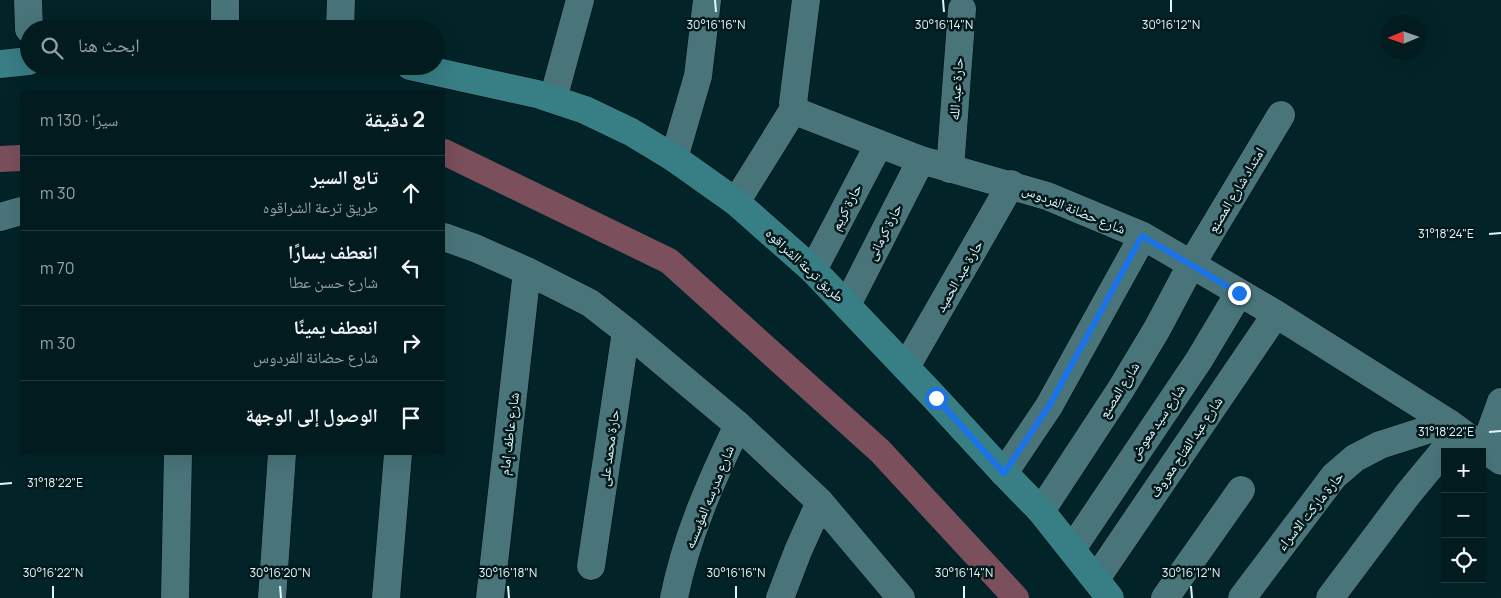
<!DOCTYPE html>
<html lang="ar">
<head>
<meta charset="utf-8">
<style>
  body { margin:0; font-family:Manrope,"Noto Naskh Arabic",sans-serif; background:#0c2427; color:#f1f3f6; direction:rtl }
  .controls { position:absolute; right:15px; bottom:15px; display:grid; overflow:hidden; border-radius:0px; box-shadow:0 5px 20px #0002 }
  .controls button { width:45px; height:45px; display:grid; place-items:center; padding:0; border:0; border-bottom:1px solid #23393c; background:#021b1e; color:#f1f3f6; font:25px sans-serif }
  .compass { position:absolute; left:1381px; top:15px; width:45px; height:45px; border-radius:50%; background:#021b1e; box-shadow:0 5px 20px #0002; rotate:268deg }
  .stop { position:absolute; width:15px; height:15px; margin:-11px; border:4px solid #1a73e8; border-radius:50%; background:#fff }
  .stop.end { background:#1a73e8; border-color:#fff; box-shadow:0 1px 5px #0008 }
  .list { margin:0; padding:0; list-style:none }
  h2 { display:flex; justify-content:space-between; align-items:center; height:65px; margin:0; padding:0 20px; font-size:21px }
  h2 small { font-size:16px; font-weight:400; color:#96a1a4 }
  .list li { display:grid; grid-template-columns:32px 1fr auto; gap:15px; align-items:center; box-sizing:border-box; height:75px; padding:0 20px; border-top:1px solid #23393c }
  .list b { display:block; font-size:19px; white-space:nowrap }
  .list p { margin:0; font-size:16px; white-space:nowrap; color:#96a1a4 }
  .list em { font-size:16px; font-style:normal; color:#96a1a4 }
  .icon { flex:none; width:28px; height:28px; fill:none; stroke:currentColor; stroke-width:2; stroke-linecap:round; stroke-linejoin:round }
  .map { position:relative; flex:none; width:1501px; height:598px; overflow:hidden; direction:ltr }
  .search { position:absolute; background:#021b1e; box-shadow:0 5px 20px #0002; left:20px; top:20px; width:425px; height:55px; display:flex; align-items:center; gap:12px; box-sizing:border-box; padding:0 18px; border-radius:28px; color:#96a1a4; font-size:19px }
  .panel { position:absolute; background:#021b1e; box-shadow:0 5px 20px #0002; left:20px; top:90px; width:425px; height:365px; border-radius:0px; direction:rtl }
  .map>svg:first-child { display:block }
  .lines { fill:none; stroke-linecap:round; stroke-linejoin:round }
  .canal { stroke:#7b4f5b; stroke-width:26 }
  .street-casing { stroke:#000c0e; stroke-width:29 }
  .secondary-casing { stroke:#000c0e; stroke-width:29 }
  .street { stroke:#49757a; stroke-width:28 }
  .secondary { stroke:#387e85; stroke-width:28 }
  .route { stroke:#1a73e8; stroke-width:6 }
  .ticks { fill:none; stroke:#e0f7f9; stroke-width:2 }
  .labels { text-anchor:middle; stroke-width:5; stroke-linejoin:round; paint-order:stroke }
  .street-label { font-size:14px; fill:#e0f7f9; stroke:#03191c }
  .ticks-label { font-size:12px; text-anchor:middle; fill:#e0f7f9; stroke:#03191c; stroke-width:5; stroke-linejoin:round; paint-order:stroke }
</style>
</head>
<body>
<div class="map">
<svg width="1501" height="598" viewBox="0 0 1501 598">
  <rect width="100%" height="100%" fill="#022428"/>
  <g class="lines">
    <path class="canal" d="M444,152L669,261L880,451L1016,598
      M0,159L21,158"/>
    <g class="street-casing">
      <path id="street" d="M28,0L29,29
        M225,0V29
        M806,0L793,103L797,110L800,113L921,160L1047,196L1143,236L1276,314L1449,423L1501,461
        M340,29L341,0
        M553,99L580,0
        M674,158L698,76L707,0
        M950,169L962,9
        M736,202L795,107
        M0,217L21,211
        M444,237L475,248L527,271L590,303L626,331L738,425L820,502L901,598
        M813,270L879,144
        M847,305L921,160
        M906,367L1011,184
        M1484,449L1501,402
        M1004,473L1049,406L1143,236
        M1041,511L1121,389L1157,329L1191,265L1281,115
        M1072,549L1199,360L1239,293
        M591,566L626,331
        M1096,579L1276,314
        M175,598L178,454
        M272,598L282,454
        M386,598L398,454
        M490,598L527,271
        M674,598C686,537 711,481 738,425
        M780,598L798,551L820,502
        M1165,598L1241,490
        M1242,598L1334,476L1355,458L1380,445L1449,423
        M1330,598L1408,494L1460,431"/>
    </g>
    <g class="secondary-casing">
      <path id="secondary" d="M0,64L29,61
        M410,66L537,94L585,110L631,132L674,158L736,202L813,270L935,398L1004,473L1041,511L1110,598"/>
    </g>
    <use href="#street" class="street"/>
    <use href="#secondary" class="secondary"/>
  </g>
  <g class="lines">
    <path class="route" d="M936,398L1004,473L1049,406L1142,236L1239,293"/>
  </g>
  <path class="ticks" d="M715,0L716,12M943,0L944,12M1171,0V12M1489,234L1501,233M1489,432L1501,431M0,484L12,483M53,586V598M280,586L281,598M508,586L509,598M736,586V598M964,586V598M1191,586L1192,598"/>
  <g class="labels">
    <g class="street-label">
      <text transform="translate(956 89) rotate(-86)" y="5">حارة عبد الله</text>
      <text transform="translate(1236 190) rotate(-59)" y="5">امتداد شارع المصنع</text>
      <text transform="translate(846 207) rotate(-62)" y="5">حارة كريم</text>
      <text transform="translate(1074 209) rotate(22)" y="5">شارع حضانة الفردوس</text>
      <text transform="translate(884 232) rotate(-63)" y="5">حارة كرمانى</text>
      <text transform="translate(805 265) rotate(43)" y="5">طريق ترعة الشراقوه</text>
      <text transform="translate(959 276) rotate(-60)" y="5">حارة عبد الحميد</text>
      <text transform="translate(1119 390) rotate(-58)" y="5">شارع المصنع</text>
      <text transform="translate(1157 422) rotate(-56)" y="5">شارع سيد معوض</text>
      <text transform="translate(509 434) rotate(-83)" y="5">شارع عاطف إمام</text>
      <text transform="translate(1186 447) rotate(-56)" y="5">شارع عبد الفتاح معروف</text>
      <text transform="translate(609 448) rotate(-82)" y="5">حارة محمد على</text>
      <text transform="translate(709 497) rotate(-68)" y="5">شارع مدرسه المؤسسه</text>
      <text transform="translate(1310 511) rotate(-51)" y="5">حارة ماركت الاسراء</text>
    </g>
  </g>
  <g class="ticks-label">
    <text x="716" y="29">30°16'16"N</text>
    <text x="944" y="29">30°16'14"N</text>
    <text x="1171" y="29">30°16'12"N</text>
    <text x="1446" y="238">31°18'24"E</text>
    <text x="1446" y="436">31°18'22"E</text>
    <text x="55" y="487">31°18'22"E</text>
    <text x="53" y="577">30°16'22"N</text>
    <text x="280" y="577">30°16'20"N</text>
    <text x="508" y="577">30°16'18"N</text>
    <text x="736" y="577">30°16'16"N</text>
    <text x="964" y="577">30°16'14"N</text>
    <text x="1191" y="577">30°16'12"N</text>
  </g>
</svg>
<div class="controls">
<button>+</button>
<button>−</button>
<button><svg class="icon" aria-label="locate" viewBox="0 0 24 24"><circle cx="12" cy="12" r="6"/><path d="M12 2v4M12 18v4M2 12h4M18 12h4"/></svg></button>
</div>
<svg class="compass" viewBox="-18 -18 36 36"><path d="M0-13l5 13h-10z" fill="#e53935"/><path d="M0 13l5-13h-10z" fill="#96a1a4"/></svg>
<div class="stop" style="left:936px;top:398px"></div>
<div class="stop end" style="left:1239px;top:293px"></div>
<div class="search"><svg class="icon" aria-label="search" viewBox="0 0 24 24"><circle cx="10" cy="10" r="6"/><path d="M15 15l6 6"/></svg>ابحث هنا</div>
<section class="panel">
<h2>2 دقيقة<small>سيرًا · 130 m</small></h2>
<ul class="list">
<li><svg class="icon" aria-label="ahead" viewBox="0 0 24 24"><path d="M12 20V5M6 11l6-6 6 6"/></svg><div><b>تابع السير</b><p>طريق ترعة الشراقوه</p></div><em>30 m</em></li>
<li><svg class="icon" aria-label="left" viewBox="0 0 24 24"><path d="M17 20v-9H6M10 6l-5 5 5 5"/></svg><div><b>انعطف يسارًا</b><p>شارع حسن عطا</p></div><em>70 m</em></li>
<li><svg class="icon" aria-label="right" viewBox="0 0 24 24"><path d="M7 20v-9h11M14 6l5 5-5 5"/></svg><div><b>انعطف يمينًا</b><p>شارع حضانة الفردوس</p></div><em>30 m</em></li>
<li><svg class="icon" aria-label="arrive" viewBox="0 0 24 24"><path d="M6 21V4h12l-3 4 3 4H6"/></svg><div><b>الوصول إلى الوجهة</b></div></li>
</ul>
</section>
</div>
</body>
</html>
